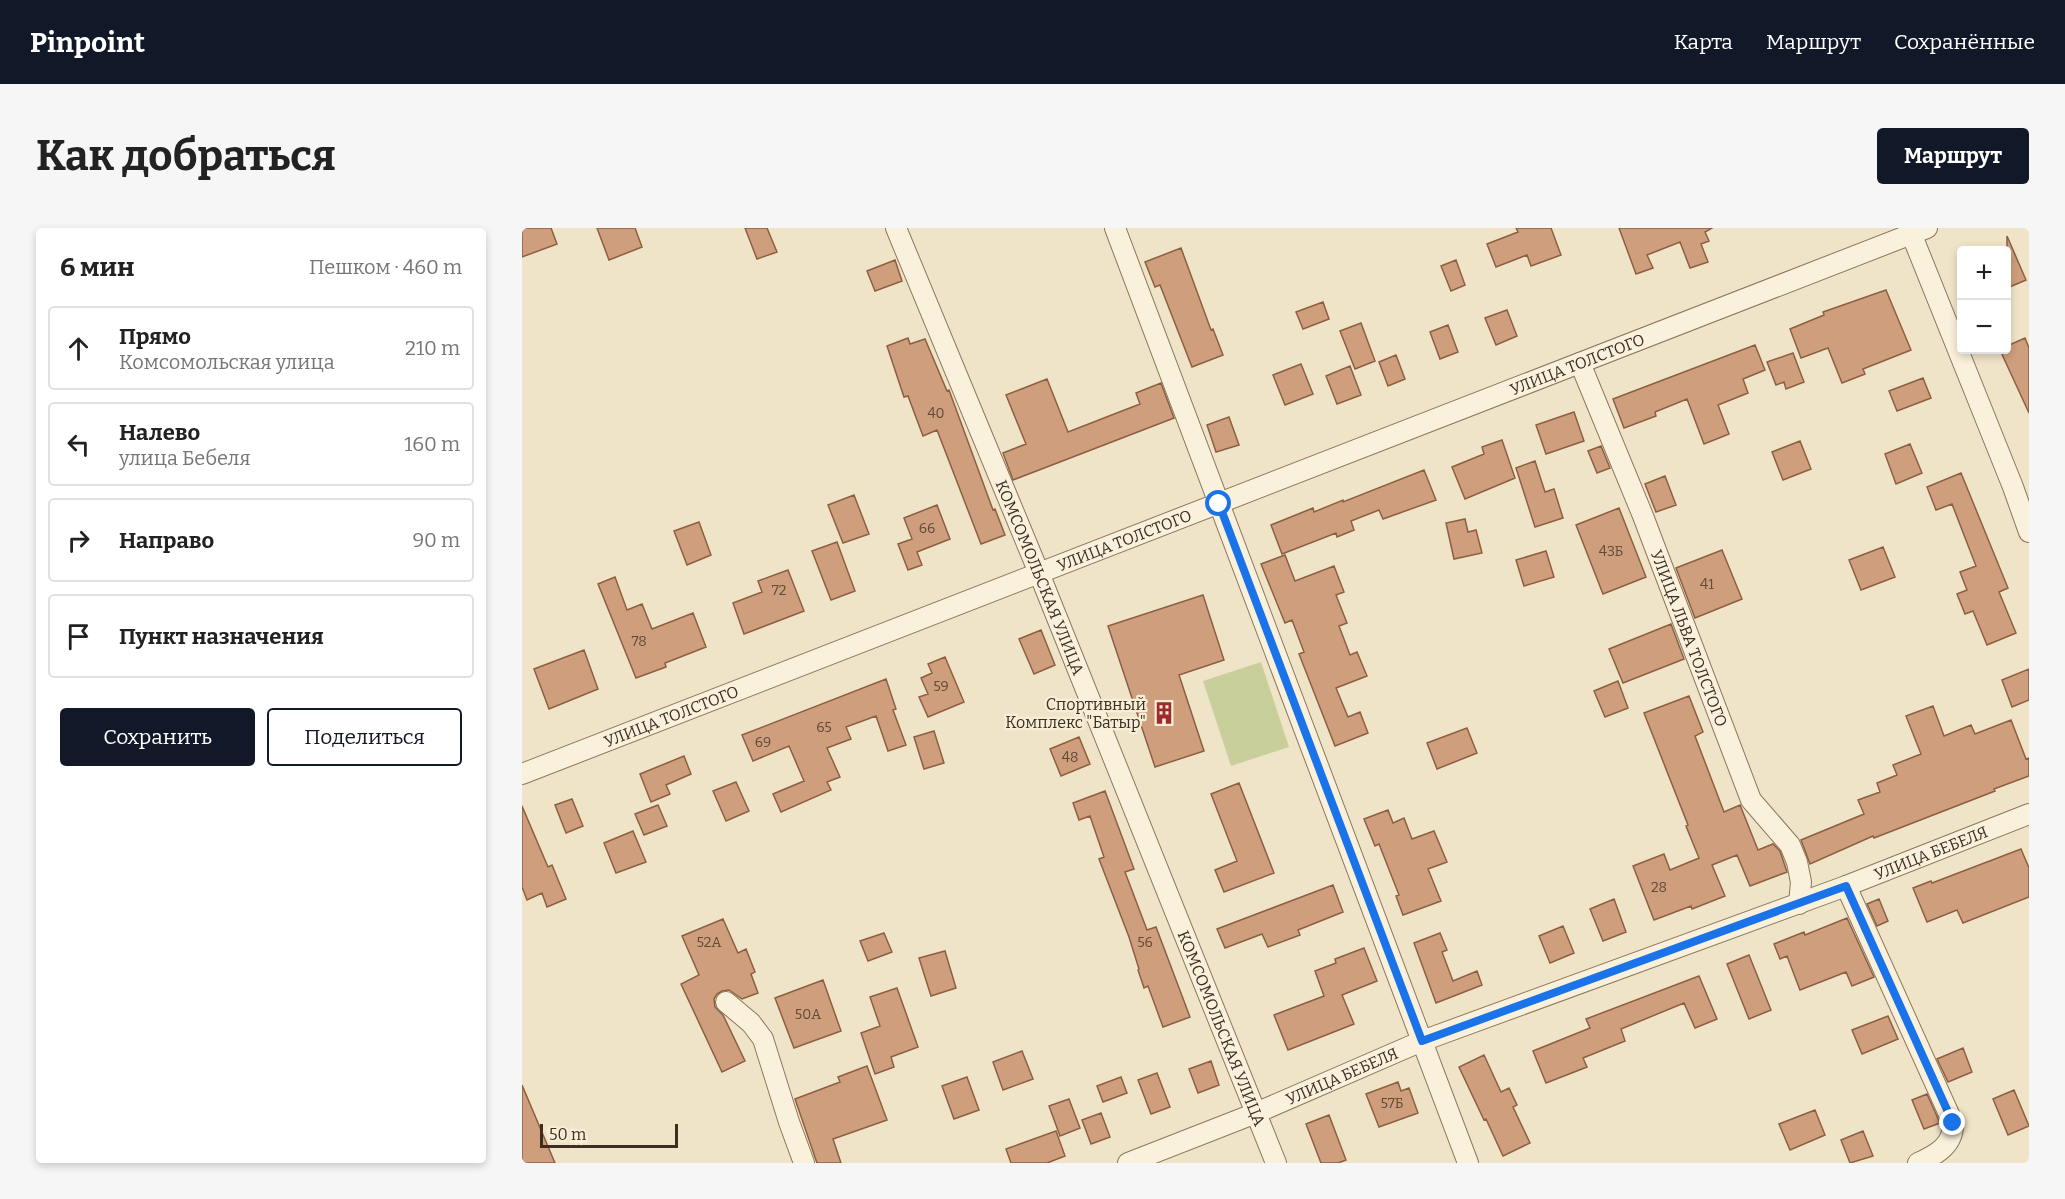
<!DOCTYPE html>
<html lang="ru">
<head>
<meta charset="utf-8">
<style>
  body { margin:0; font-family:Bitter,serif; background:#f6f6f6; color:#222 }
  .controls { position:absolute; right:18px; top:18px; display:grid; overflow:hidden; border-radius:6px; box-shadow:0 3px 9px #0003 }
  .controls button { width:54px; height:54px; display:grid; place-items:center; padding:0; border:0; border-bottom:2px solid #e0e0e0; background:#fff; color:#222; font:30px sans-serif }
  .scale { position:absolute; left:18px; bottom:15px; width:138px; box-sizing:border-box; padding-left:6px; border:3px solid #3d2e20; border-top:0; font-size:16px; line-height:21px; white-space:nowrap; color:#3d2e20; -webkit-text-stroke:4px #f7eed8; paint-order:stroke }
  .stop { position:absolute; width:18px; height:18px; margin:-14px; border:4px solid #1a73e8; border-radius:50%; background:#fff }
  .stop.end { background:#1a73e8; border-color:#fff; box-shadow:0 2px 6px #0008 }
  .list { margin:0; padding:0; list-style:none }
  h2 { display:flex; justify-content:space-between; align-items:center; height:78px; margin:0; padding:0 24px; font-size:26px }
  h2 small { font-size:20px; font-weight:400; color:#767676 }
  .list li { display:grid; grid-template-columns:39px 1fr auto; gap:18px; align-items:center; box-sizing:border-box; height:84px; margin:0 12px 12px; padding:0 12px; border:2px solid #e0e0e0; border-radius:6px }
  .list b { display:block; font-size:22px; white-space:nowrap }
  .list p { margin:0; font-size:20px; white-space:nowrap; color:#767676 }
  .list em { font-size:20px; font-style:normal; color:#767676 }
  .actions { display:flex; gap:12px; padding:18px 24px }
  .actions a { flex:1; padding:14px 0; border:2px solid #111827; border-radius:6px; text-align:center; font-size:21px; color:#111827 }
  .actions .main { background:#111827; color:#fff }
  .icon { flex:none; width:33px; height:33px; fill:none; stroke:currentColor; stroke-width:2; stroke-linecap:round; stroke-linejoin:round }
  .map { position:relative; flex:none; width:1507px; height:935px; overflow:hidden; border-radius:6px }
  header { display:flex; align-items:center; gap:36px; box-sizing:border-box; height:84px; padding:0 30px; background:#111827; color:#fff }
  header strong { font-size:28px }
  nav { display:flex; gap:33px; margin-inline-start:auto; font-size:21px }
  .intro { display:flex; align-items:center; justify-content:space-between; box-sizing:border-box; height:144px; padding:0 36px }
  h1 { margin:0; font-size:42px }
  .button { padding:15px 27px; border-radius:6px; background:#111827; color:#fff; font-size:21px; font-weight:700 }
  main { display:flex; gap:36px; padding:0 36px }
  aside { flex:1; background:#fff; border-radius:6px; box-shadow:0 3px 9px #0003 }
  .map>svg:first-child { display:block }
  .green { fill:#c9cf9b }
  .building { fill:#cf9f7d; stroke:#8d5f41; stroke-width:1.5 }
  .lines { fill:none; stroke-linecap:round; stroke-linejoin:round }
  .minor-casing { stroke:#8d765c; stroke-width:22 }
  .minor { stroke:#faf1dc; stroke-width:20 }
  .route { stroke:#1a73e8; stroke-width:8 }
  .labels { text-anchor:middle; stroke-width:4.5; stroke-linejoin:round; paint-order:stroke }
  .number-label { font-size:14px; fill:#624a37 }
  .street-label { font-size:16px; fill:#3d2e20; stroke:#f7eed8 }
  .poi-label { font-size:16px; fill:#3d2e20; stroke:#f7eed8; text-anchor:end }
</style>
</head>
<body>
<header>
<strong>Pinpoint</strong>
<nav><a>Карта</a><a>Маршрут</a><a>Сохранённые</a></nav>
</header>
<div class="intro"><h1>Как добраться</h1><a class="button">Маршрут</a></div>
<main>
<aside>
<h2>6 мин<small>Пешком · 460 m</small></h2>
<ul class="list">
<li><svg class="icon" aria-label="ahead" viewBox="0 0 24 24"><path d="M12 20V5M6 11l6-6 6 6"/></svg><div><b>Прямо</b><p>Комсомольская улица</p></div><em>210 m</em></li>
<li><svg class="icon" aria-label="left" viewBox="0 0 24 24"><path d="M17 20v-9H6M10 6l-5 5 5 5"/></svg><div><b>Налево</b><p>улица Бебеля</p></div><em>160 m</em></li>
<li><svg class="icon" aria-label="right" viewBox="0 0 24 24"><path d="M7 20v-9h11M14 6l5 5-5 5"/></svg><div><b>Направо</b></div><em>90 m</em></li>
<li><svg class="icon" aria-label="arrive" viewBox="0 0 24 24"><path d="M6 21V4h12l-3 4 3 4H6"/></svg><div><b>Пункт назначения</b></div></li>
</ul>
<div class="actions"><a class="main">Сохранить</a><a>Поделиться</a></div>
</aside>
<div class="map">
<svg width="1507" height="935" viewBox="0 0 1507 935">
  <rect width="100%" height="100%" fill="#f0e4c8"/>
  <path class="green" d="M739,434L767,519L709,538L681,453Z"/>
  <path class="building" d="M0,0H29L35,16L0,29Z
    M75,0H113L120,19L87,32Z
    M223,0H245L255,24L235,31Z
    M994,0H1029L1039,27L1009,38L1005,27L974,39L965,16L996,4Z
    M1097,0H1190L1183,4L1187,13L1179,16L1186,34L1168,40L1158,14L1125,27L1131,40L1114,46Z
    M1485,8L1504,52L1485,60Z
    M659,20L689,102L691,101L701,127L670,139L638,57L633,59L623,34Z
    M373,32L380,53L353,63L345,43Z
    M934,32L943,57L929,63L919,38Z
    M1364,62L1389,122L1341,141L1343,146L1320,155L1306,120L1279,130L1268,101L1302,87L1301,84Z
    M801,74L807,91L781,101L774,84Z
    M985,82L995,108L974,117L963,90Z
    M839,95L853,133L833,141L818,103Z
    M926,97L936,124L918,131L908,104Z
    M386,110L388,116L403,111L425,163L427,162L471,282L473,281L483,307L459,316L415,202L401,208L386,168L382,169L365,118Z
    M1503,110L1507,120V185L1478,122H1485V118Z
    M1233,117L1243,142L1221,151L1226,165L1196,177L1207,206L1182,216L1165,171L1133,184L1134,188L1102,200L1091,171Z
    M1271,125L1282,154L1264,161L1262,154L1254,157L1245,134Z
    M874,127L883,151L866,158L857,134Z
    M779,136L791,166L763,177L751,147Z
    M828,138L839,167L815,176L804,148Z
    M1401,150L1409,170L1375,183L1367,163Z
    M525,151L546,204L618,176L614,165L639,155L652,190L491,252L481,225L504,216L484,167Z
    M1052,184L1062,213L1024,226L1014,197Z
    M707,189L717,217L694,224L685,197Z
    M980,212L993,250L943,271L930,239L962,226L960,219Z
    M1278,213L1289,241L1261,252L1250,224Z
    M1388,216L1400,245L1374,256L1363,226Z
    M1079,218L1088,240L1075,245L1066,223Z
    M1013,233L1023,264L1032,261L1041,290L1013,299L994,240Z
    M902,242L914,272L861,291L857,282L829,293L832,302L815,309L814,305L760,326L749,297L791,280L792,284L821,272V274Z
    M1439,245L1486,360L1477,364L1494,405L1465,417L1451,383L1443,386L1435,366L1445,362L1438,344L1454,338L1430,276L1414,282L1405,259Z
    M1143,248L1154,277L1134,284L1123,256Z
    M332,267L347,306L321,315L306,277Z
    M415,277L428,311L395,324L400,337L386,342L376,316L390,311L382,290Z
    M1097,280L1124,349L1081,366L1054,297Z
    M943,291L946,304L954,302L960,325L932,331L924,295Z
    M177,294L189,327L165,337L152,303Z
    M315,314L333,363L309,372L290,323Z
    M1361,319L1373,349L1339,362L1327,332Z
    M1200,322L1220,371L1173,390L1154,340Z
    M1024,323L1032,349L1002,358L994,332Z
    M763,327L773,353L812,338L822,364L814,367L825,395L817,398L828,427L835,424L845,448L814,460L826,489L838,484L846,505L813,518L777,426L782,424L770,392L763,395L739,336Z
    M266,342L282,383L222,406L211,375L240,364L236,353Z
    M93,349L105,382L120,376L130,401L171,385L184,419L143,435L144,439L114,450L76,356Z
    M681,367L702,432L657,447L682,523L633,539L586,398Z
    M1149,396L1162,431L1101,455L1087,421Z
    M519,402L533,437L512,446L497,411Z
    M62,422L76,461L27,481L12,441Z
    M423,429L442,474L406,489L397,469L406,466L399,450L410,445L406,436Z
    M1507,441V472L1490,479L1480,452Z
    M364,451L374,481L371,482L384,517L366,523L354,488L324,499L329,511L305,520L318,549L305,554L309,562L259,584L251,566L282,553L267,518L231,533L220,507Z
    M1096,453L1106,480L1083,489L1072,463Z
    M1167,468L1181,504L1173,508L1202,584L1218,577L1236,622L1251,616L1258,623L1265,644L1228,658L1215,627L1190,637L1203,668L1170,681L1169,678L1132,692L1111,638L1142,626L1148,642L1177,630L1164,598L1166,597L1122,485Z
    M1411,478L1422,508L1449,497L1453,506L1489,492L1504,531L1507,530V548L1472,561L1473,563L1352,610L1351,608L1288,636L1279,612L1342,586L1336,572L1358,564L1355,555L1375,547L1371,537L1399,526L1384,488Z
    M945,500L955,525L915,541L905,515Z
    M412,503L422,535L402,541L392,509Z
    M557,509L568,536L539,548L528,521Z
    M162,528L169,546L144,557L148,566L129,574L118,546Z
    M214,554L227,583L204,593L191,563Z
    M717,555L752,645L702,664L693,642L715,633L689,566Z
    M583,563L612,641L603,644L625,702L634,699L668,789L641,799L626,758L622,760L616,742L617,741L607,709L577,631L582,629L568,588L557,592L551,575Z
    M50,571L61,598L44,605L33,577Z
    M136,577L145,598L122,607L113,586Z
    M0,578L26,639L30,637L44,671L25,679L20,665L5,672L0,659Z
    M866,582L871,595L882,590L890,611L912,603L925,634L906,641L919,673L881,687L874,668L877,667L857,616L853,618L842,591Z
    M111,603L124,634L94,645L82,615Z
    M1499,621L1507,640V669L1441,695L1435,682L1405,694L1391,660L1409,653L1410,655Z
    M811,657L821,684L776,702L778,707L746,719L740,706L703,720L695,701Z
    M1092,671L1104,704L1081,713L1068,681Z
    M1357,671L1366,693L1355,698L1345,676Z
    M1325,690L1352,749L1330,758L1324,744L1278,762L1265,728L1258,731L1252,716L1282,704L1283,707Z
    M201,691L216,725L224,721L233,744L229,746L236,765L220,771L207,762L200,763L195,766L192,771L193,779L201,787L223,833L200,844L159,756L177,747L160,708Z
    M1041,698L1052,725L1028,735L1017,708Z
    M362,705L370,724L346,733L338,713Z
    M918,705L925,722L920,724L931,753L955,743L960,757L914,775L892,715Z
    M842,720L855,753L820,767L832,796L766,822L752,787L802,768L793,743L814,735L813,731Z
    M423,723L434,760L409,768L397,730Z
    M1227,727L1249,782L1227,791L1205,736Z
    M1177,748L1195,791L1173,800L1162,775L1099,801L1103,813L1061,830L1065,839L1024,855L1011,823L1068,800L1064,791Z
    M301,752L319,803L272,820L253,770Z
    M375,760L396,819L369,829L372,839L353,846L339,805L358,798L348,769Z
    M1366,788L1376,811L1340,826L1330,802Z
    M1441,820L1450,844L1426,854L1415,831Z
    M500,823L511,851L481,862L471,834Z
    M962,827L979,864L987,860L995,877L991,879L1008,915L981,928L964,891L962,892L937,839Z
    M689,833L697,857L676,865L667,841Z
    M345,838L365,892L311,911L319,935H295L273,871L318,854L316,849Z
    M635,845L648,879L629,886L616,852Z
    M445,849L457,882L432,891L420,858Z
    M599,849L605,865L581,874L575,858Z
    M876,854L879,863L887,860L896,885L857,899L844,866Z
    M0,857L33,935H0Z
    M1492,862L1507,898L1486,907L1471,871Z
    M1405,866L1418,895L1402,901L1390,872Z
    M547,871L558,900L538,908L527,878Z
    M1293,882L1303,907L1268,922L1257,896Z
    M579,885L588,909L569,916L560,892Z
    M807,887L824,932L816,935H799L784,896Z
    M534,903L543,928L525,935H489L484,921Z
    M1341,903L1351,928L1328,935L1319,912Z"/>
  <g class="lines">
    <g class="minor-casing">
      <g id="minor">
        <path id="s1" d="M374,0L517,345L754,935"/>
        <path d="M593,0L946,935"/>
        <path d="M1387,0L1491,259L1507,304"/>
        <path id="s2" d="M1058,135L1121,288L1229,572L1268,617L1275,634L1279,654L1277,676"/>
        <path id="s3" d="M0,546L1405,0"/>
        <path d="M1324,658L1431,895C1432,917 1414,927 1396,935"/>
        <path d="M204,774L229,795L241,811L267,894L282,935"/>
        <path id="s4" d="M606,935L734,885L900,813L1324,658L1507,586"/>
      </g>
    </g>
    <use href="#minor" class="minor"/>
  </g>
  <g class="lines">
    <path class="route" d="M697,276L900,813L1324,658L1431,895"/>
  </g>
  <defs>
    <g id="building-bare" transform="scale(1.8)"><path d="M-4-6H4V6H1V3H-1V6H-4ZM-2.5-4.3h1.7v1.8h-1.7ZM.8-4.3h1.7v1.8H.8ZM-2.5-1h1.7V.8h-1.7ZM.8-1h1.7V.8H.8Z" fill="#9e2a2b" stroke="#f7eed8" stroke-width="2.5" paint-order="stroke"/></g>
  </defs>
  <g fill-rule="evenodd">
    <use href="#building-bare" x="642" y="485"/>
  </g>
  <g class="labels">
    <g class="number-label">
      <text x="414" y="190">40</text>
      <text x="405" y="305">66</text>
      <text x="1089" y="328">43Б</text>
      <text x="1185" y="361">41</text>
      <text x="257" y="367">72</text>
      <text x="117" y="418">78</text>
      <text x="419" y="463">59</text>
      <text x="302" y="504">65</text>
      <text x="241" y="519">69</text>
      <text x="548" y="534">48</text>
      <text x="1137" y="664">28</text>
      <text x="187" y="719">52А</text>
      <text x="623" y="719">56</text>
      <text x="286" y="791">50А</text>
      <text x="870" y="880">57Б</text>
    </g>
    <g class="street-label">
      <text dy="6" stroke="none"><textPath href="#s3" startOffset="1132">УЛИЦА ТОЛСТОГО</textPath></text>
      <text dy="6" stroke="none"><textPath href="#s3" startOffset="646">УЛИЦА ТОЛСТОГО</textPath></text>
      <text dy="6" stroke="none"><textPath href="#s1" startOffset="378">КОМСОМОЛЬСКАЯ УЛИЦА</textPath></text>
      <text dy="6" stroke="none"><textPath href="#s2" startOffset="296">УЛИЦА ЛЬВА ТОЛСТОГО</textPath></text>
      <text dy="6" stroke="none"><textPath href="#s3" startOffset="160">УЛИЦА ТОЛСТОГО</textPath></text>
      <text dy="6" stroke="none"><textPath href="#s4" startOffset="861">УЛИЦА БЕБЕЛЯ</textPath></text>
      <text dy="6" stroke="none"><textPath href="#s1" startOffset="864">КОМСОМОЛЬСКАЯ УЛИЦА</textPath></text>
      <text dy="6" stroke="none"><textPath href="#s4" startOffset="231">УЛИЦА БЕБЕЛЯ</textPath></text>
    </g>
    <g class="poi-label">
      <text x="624" y="482">Спортивный<tspan x="624" dy="18">Комплекс "Батыр"</tspan></text>
    </g>
  </g>
</svg>
<div class="controls">
<button>+</button>
<button>−</button>
</div>
<div class="scale">50 m</div>
<div class="stop" style="left:697px;top:276px"></div>
<div class="stop end" style="left:1431px;top:895px"></div>
</div>
</main>
</body>
</html>
